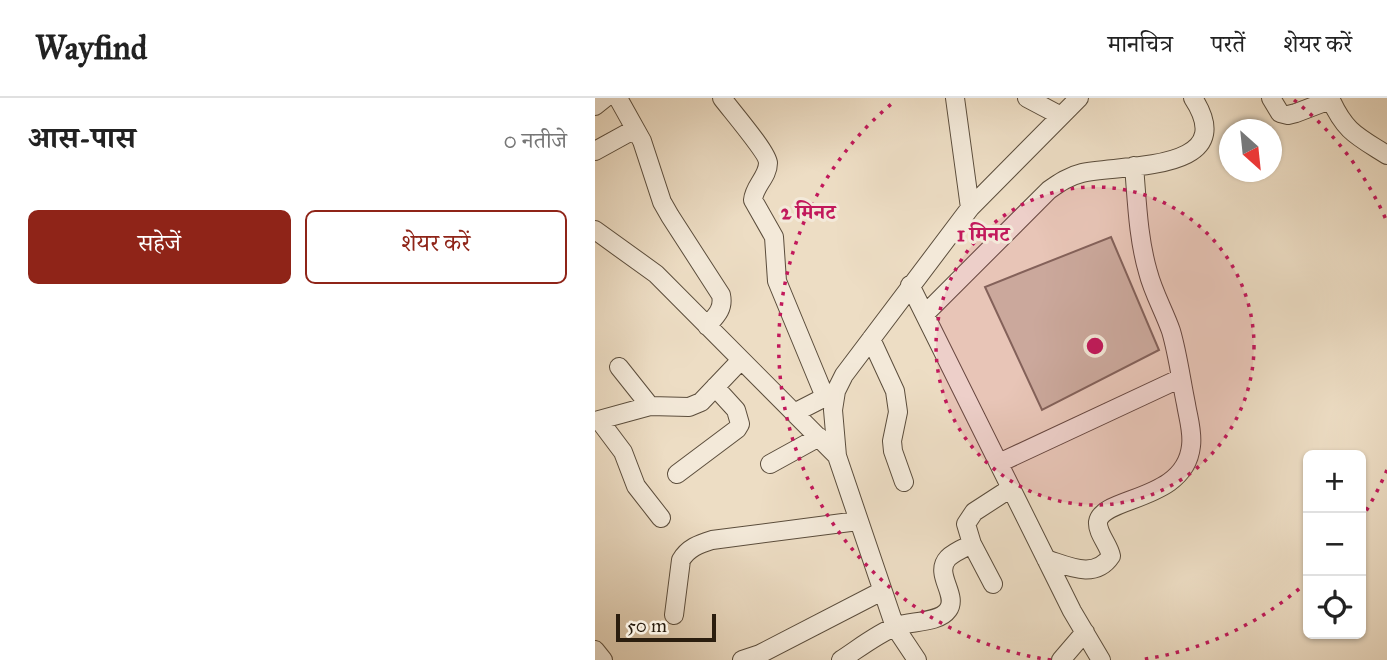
<!DOCTYPE html>
<html lang="hi">
<head>
<meta charset="utf-8">
<style>
  body { margin:0; font-family:"IM FELL Great Primer","Noto Serif Devanagari",serif; background:#f6f6f6; color:#222 }
  .controls { position:absolute; right:21px; bottom:21px; display:grid; overflow:hidden; border-radius:10px; box-shadow:0 2px 5px #0004 }
  .controls button { width:63px; height:63px; display:grid; place-items:center; padding:0; border:0; border-bottom:2px solid #e0e0e0; background:#fff; color:#222; font:35px sans-serif }
  .compass { position:absolute; left:624px; top:21px; width:63px; height:63px; border-radius:50%; background:#fff; box-shadow:0 2px 5px #0004; rotate:153deg }
  .scale { position:absolute; left:21px; bottom:18px; width:100px; box-sizing:border-box; padding-left:7px; border:4px solid #2a1d0e; border-top:0; font-size:19px; line-height:24px; white-space:nowrap; color:#2a1d0e; -webkit-text-stroke:5px #f3e9d9; paint-order:stroke }
  .list { margin:0; padding:0; list-style:none }
  h2 { display:flex; justify-content:space-between; align-items:center; height:91px; margin:0; padding:0 28px; font-size:30px }
  h2 small { font-size:23px; font-weight:400; color:#767676 }
  .actions { display:flex; gap:14px; padding:21px 28px }
  .actions a { flex:1; padding:16px 0; border:2px solid #8f2418; border-radius:10px; text-align:center; font-size:24px; color:#8f2418 }
  .actions .main { background:#8f2418; color:#fff }
  .icon { flex:none; width:38px; height:38px; fill:none; stroke:currentColor; stroke-width:2; stroke-linecap:round; stroke-linejoin:round }
  .map { position:relative; flex:none; width:792px; height:562px; overflow:hidden }
  header { display:flex; align-items:center; gap:42px; box-sizing:border-box; height:98px; padding:0 35px; background:#fff; border-bottom:2px solid #e0e0e0 }
  header strong { font-size:33px }
  nav { display:flex; gap:38px; margin-inline-start:auto; font-size:24px }
  main { display:flex }
  aside { flex:1; background:#fff }
  .map>svg:first-child { display:block }
  .green { fill:#ccbca5; stroke:#7b6c5a; stroke-width:2 }
  .lines { fill:none; stroke-linecap:round; stroke-linejoin:round }
  .minor-casing { stroke:#5b4d3c; stroke-width:20 }
  .minor { stroke:#f3e9d9; stroke-width:18 }
  .ring { fill:none; stroke:#c2185b; stroke-width:3.5; stroke-dasharray:3.5 7 }
  .centre { fill:#c2185b; stroke:#f3e9d9; stroke-width:3.5 }
  .ring-label { font-size:21px; text-anchor:middle; font-weight:bold; fill:#c2185b; stroke:#f3e9d9; stroke-width:6; stroke-linejoin:round; paint-order:stroke }
</style>
</head>
<body>
<header>
<strong>Wayfind</strong>
<nav><a>मानचित्र</a><a>परतें</a><a>शेयर करें</a></nav>
</header>
<main>
<aside>
<h2>आस-पास<small>0 नतीजे</small></h2>
<ul class="list">
</ul>
<div class="actions"><a class="main">सहेजें</a><a>शेयर करें</a></div>
</aside>
<div class="map">
<svg width="792" height="562" viewBox="0 0 792 562">
  <rect width="100%" height="100%" fill="#edddc4"/>
  <filter id="stains"><feTurbulence type="fractalNoise" baseFrequency=".00286" numOctaves="4"/><feColorMatrix values="0 0 0 0 .2 0 0 0 0 .09 0 0 0 0 .02 0 0 0 .5 -.17"/></filter>
  <radialGradient id="worn" r=".72"><stop offset=".6" stop-color="#630" stop-opacity="0"/><stop offset="1" stop-color="#630" stop-opacity=".3"/></radialGradient>
  <path class="green" d="M516,139L564,252L447,312L390,189Z"/>
  <g class="lines">
    <g class="minor-casing">
      <path id="minor" d="M23,0L47,43L67,104L75,118L126,197C129,211 121,218 112,228
        M127,0C135,11 173,55 173,65C173,79 159,88 158,102L179,139L182,183L230,299
        M360,0L375,110
        M432,0L466,18
        M676,0L685,15L693,17L701,15L735,2
        M735,0C750,34 762,38 792,57
        M0,8L10,0
        M0,53L40,31
        M0,132L61,176L242,358
        M315,187L477,513L506,562
        M330,216L454,92C464,85 474,78 487,75C527,66 647,75 598,0
        M276,241L300,293L303,314L297,343L298,353L309,384
        M24,269L55,308
        M199,315L240,294
        M4,322L28,354L41,388L66,420
        M0,323L55,308L94,309L106,304L146,262
        M404,365L586,280
        M175,366L224,339
        M82,376L142,331L145,326L141,312L120,289
        M377,446L398,486
        M451,461C473,468 500,482 516,458C514,447 502,435 503,424C507,398 590,404 596,348C598,334 593,319 591,306C586,282 583,257 576,233C569,213 558,194 553,174C543,140 542,103 539,68
        M79,517L86,462C93,450 104,446 117,442L263,423
        M0,552L8,562
        M147,562L165,556L287,493
        M246,562C263,551 283,535 302,528C316,523 344,525 353,512C364,497 338,476 353,460C359,454 369,450 377,446L371,426L379,414L416,390
        M322,562L300,529L242,358L238,312L241,293L249,277L375,110L484,0
        M466,562L490,534"/>
    </g>
    <use href="#minor" class="minor"/>
  </g>
  <circle cx="500" cy="248" r="159" fill="#c2185b" fill-opacity=".12"/>
  <g class="ring">
    <circle cx="500" cy="248" r="159"/>
    <path d="M792 372A317 317 0 0 1 766 421M712 484A317 317 0 0 1 544 562M456 562A317 317 0 0 1 301 2M699 2A317 317 0 0 1 792 124"/>
  </g>
  <circle cx="500" cy="248" r="10" class="centre"/>
  <g class="ring-label">
    <text x="213" y="121">2 मिनट</text>
    <text x="388" y="143">1 मिनट</text>
  </g>
  <rect width="100%" height="100%" filter="url(#stains)"/>
  <rect width="100%" height="100%" fill="url(#worn)"/>
</svg>
<div class="controls">
<button>+</button>
<button>−</button>
<button><svg class="icon" aria-label="locate" viewBox="0 0 24 24"><circle cx="12" cy="12" r="6"/><path d="M12 2v4M12 18v4M2 12h4M18 12h4"/></svg></button>
</div>
<svg class="compass" viewBox="-18 -18 36 36"><path d="M0-13l5 13h-10z" fill="#e53935"/><path d="M0 13l5-13h-10z" fill="#767676"/></svg>
<div class="scale">50 m</div>
</div>
</main>
</body>
</html>
